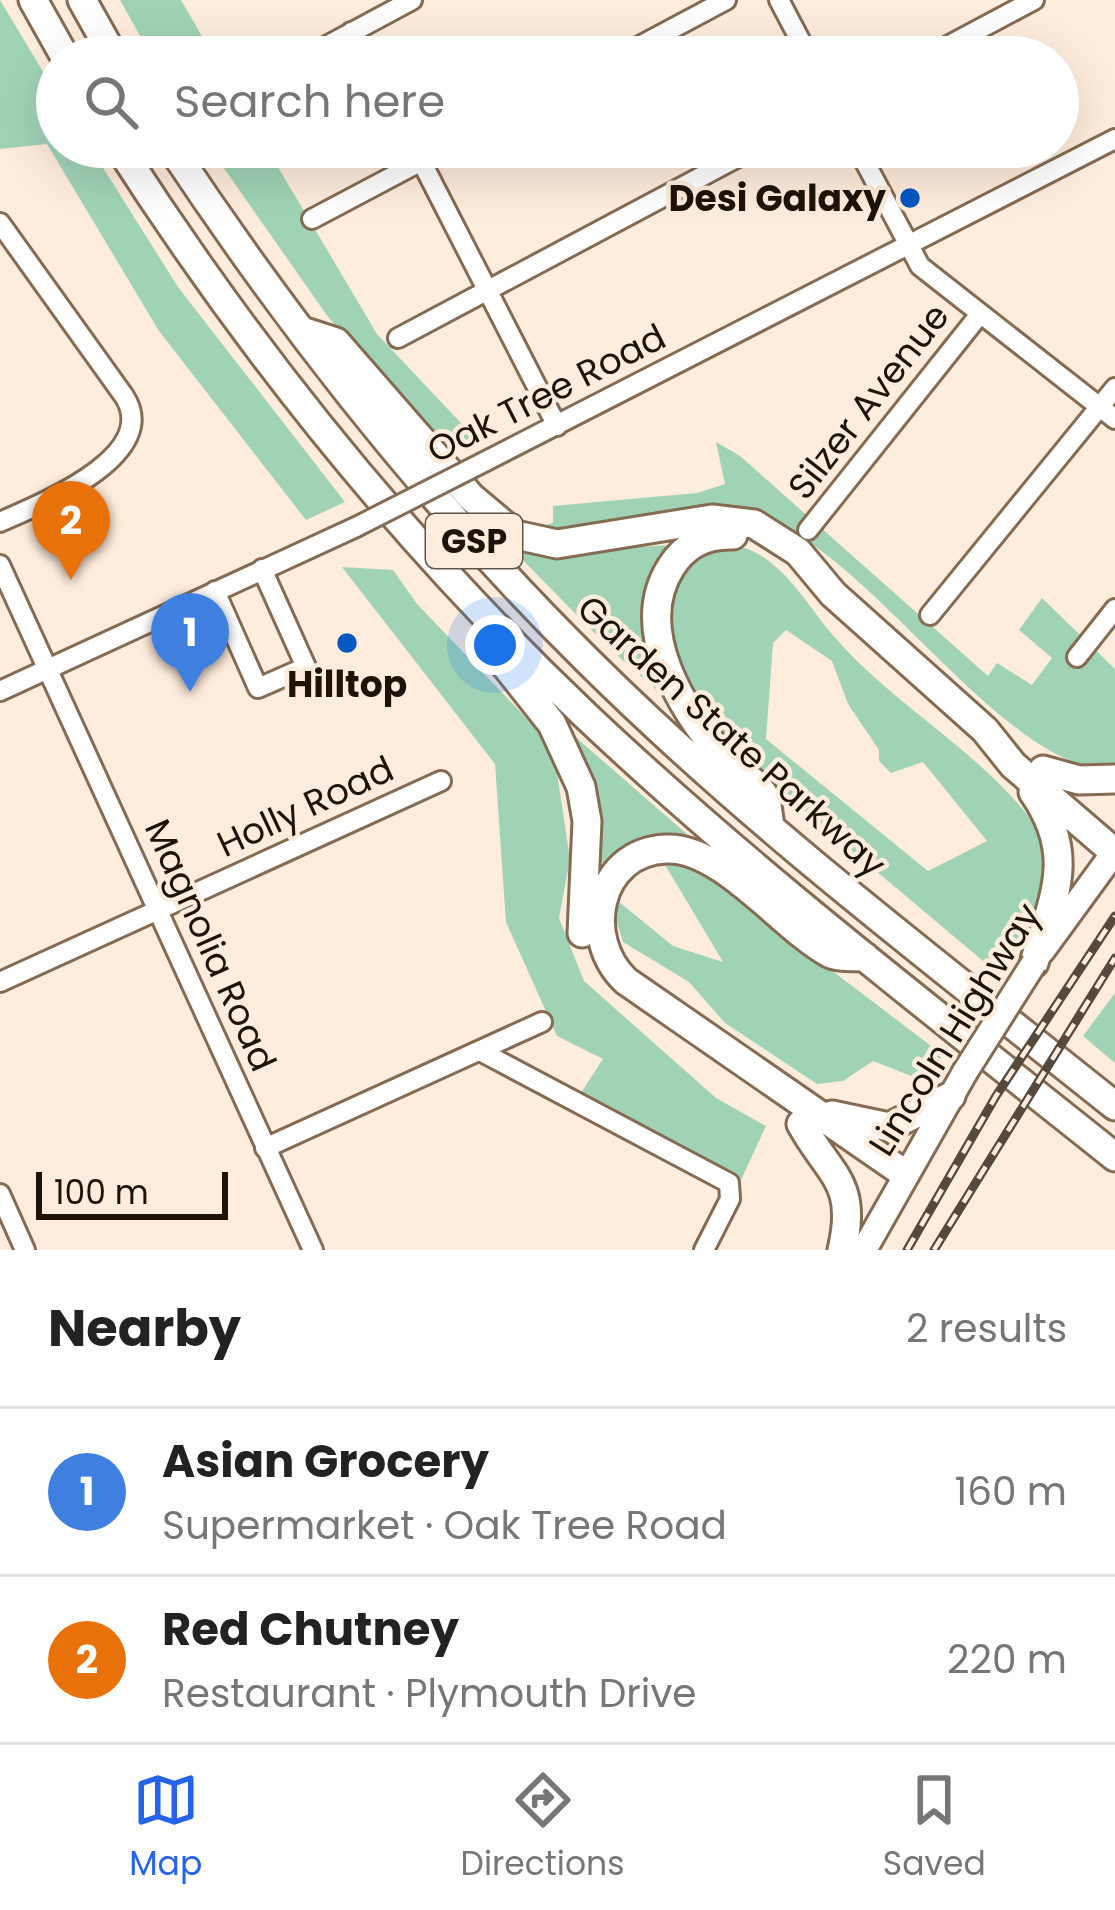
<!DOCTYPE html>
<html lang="en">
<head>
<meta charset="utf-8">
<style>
  body { margin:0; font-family:Poppins,sans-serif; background:#f2f2f2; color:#222 }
  .scale { position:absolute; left:36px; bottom:30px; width:192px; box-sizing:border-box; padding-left:12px; border:6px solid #1d1309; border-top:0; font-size:33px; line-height:42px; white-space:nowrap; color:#1d1309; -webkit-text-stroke:9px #feecdc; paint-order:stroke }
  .you { position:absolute; left:495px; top:645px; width:42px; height:42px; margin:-30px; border:9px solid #fff; border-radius:50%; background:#1a73e8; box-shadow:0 0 0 18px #1a73e833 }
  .badge { display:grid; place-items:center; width:78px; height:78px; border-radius:50%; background:#2563eb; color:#fff; font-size:39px; font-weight:700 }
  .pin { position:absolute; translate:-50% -99px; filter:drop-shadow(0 3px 6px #0008) }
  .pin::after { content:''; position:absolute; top:63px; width:42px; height:36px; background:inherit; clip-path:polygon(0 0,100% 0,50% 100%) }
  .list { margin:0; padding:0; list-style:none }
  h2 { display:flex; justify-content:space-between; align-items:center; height:156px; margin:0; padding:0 48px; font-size:51px }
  h2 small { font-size:39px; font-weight:400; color:#767676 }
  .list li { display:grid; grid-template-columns:78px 1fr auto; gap:36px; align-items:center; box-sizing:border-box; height:168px; padding:0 48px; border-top:3px solid #e0e0e0 }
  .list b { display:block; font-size:45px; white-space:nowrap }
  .list p { margin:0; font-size:39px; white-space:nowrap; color:#767676 }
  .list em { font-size:39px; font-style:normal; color:#767676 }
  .icon { flex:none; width:66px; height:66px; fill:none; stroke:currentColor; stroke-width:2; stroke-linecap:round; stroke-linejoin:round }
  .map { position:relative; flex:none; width:1115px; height:1250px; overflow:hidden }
  .search { position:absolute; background:#fff; box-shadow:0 12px 48px #0002; left:36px; right:36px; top:36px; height:132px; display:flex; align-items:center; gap:30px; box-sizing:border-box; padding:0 42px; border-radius:66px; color:#767676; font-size:45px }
  .sheet { height:492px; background:#fff }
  nav { display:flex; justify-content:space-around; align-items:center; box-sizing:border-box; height:168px; border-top:3px solid #e0e0e0; background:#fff; font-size:33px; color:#767676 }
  nav a { display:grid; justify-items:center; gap:6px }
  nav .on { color:#2563eb }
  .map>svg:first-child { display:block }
  .green { fill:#a0d3b6; fill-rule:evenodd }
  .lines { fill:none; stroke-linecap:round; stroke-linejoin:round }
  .minor-casing { stroke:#856b52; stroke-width:24 }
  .major-casing { stroke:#856b52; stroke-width:30 }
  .highway-casing { stroke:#856b52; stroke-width:33 }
  .minor { stroke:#fff; stroke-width:18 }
  .major { stroke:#fff; stroke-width:24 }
  .highway { stroke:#fff; stroke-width:27 }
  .rail-casing { stroke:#55493d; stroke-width:9 }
  .rail { stroke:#feecdc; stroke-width:4.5; stroke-dasharray:14; stroke-linecap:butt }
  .minor-bridge-casing { stroke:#856b52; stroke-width:24; stroke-linecap:butt }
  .major-bridge-casing { stroke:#856b52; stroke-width:30; stroke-linecap:butt }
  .minor-bridge { stroke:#fff; stroke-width:18 }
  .major-bridge { stroke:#fff; stroke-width:24 }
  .poi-dot { fill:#0357c1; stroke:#feecdc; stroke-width:4.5 }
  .labels { text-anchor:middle; stroke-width:9; stroke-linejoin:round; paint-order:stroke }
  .shield { fill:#feecdc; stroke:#605448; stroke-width:3 }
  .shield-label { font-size:33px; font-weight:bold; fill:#1d1309 }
  .poi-label { font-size:36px; font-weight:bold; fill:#1d1309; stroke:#feecdc; text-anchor:end }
  .street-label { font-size:36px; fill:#1d1309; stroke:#feecdc }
</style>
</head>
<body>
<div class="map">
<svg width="1115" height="1250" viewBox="0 0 1115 1250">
  <rect width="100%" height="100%" fill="#feecdc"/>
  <path class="green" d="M0,0L57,95V147H90L178,287L345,502L306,520L159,331L47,144L0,149Z
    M120,0H181L214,57H152Z
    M209,147H266L377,334L475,438L440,456L326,314Z
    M716,442L740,456L988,676L997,663L1032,685L1052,658L1019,630L1042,598L1115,669V767C1019,784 875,563 780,527C756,518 606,532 570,533L539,527L553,523V506L697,493L725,484Z
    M503,540L565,552L670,545L665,560L676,707L611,650Z
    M738,546C779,555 806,603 831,633C889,702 973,746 1029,817C1048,841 1051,866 1054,895L995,971L733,751L681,677L666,620L676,575L707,549ZM786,630L832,661L848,704L879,750V761L891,773L923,762L987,841L928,871L766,739L773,643Z
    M342,567L393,570L417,604L553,746L570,859L559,918L584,981L716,1098L766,1126L734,1195L575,1102L603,1059L557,1036L506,922L495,764Z
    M572,734L696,842L614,867L592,858Z
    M689,862L943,1055L924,1081L873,1061L843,1081L817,1084L725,1023L689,982L623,942L614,912L618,901L673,946L723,962L664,863Z
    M1115,993V1063L1083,1036Z"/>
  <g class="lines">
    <g class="minor-casing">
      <path id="minor" d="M779,0L809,57
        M351,32L365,57
        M306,57L412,0
        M619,57L726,0
        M927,57L1034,0
        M414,147L557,426
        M857,147L920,266L1115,419
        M312,219L448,147
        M0,223L124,396C163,455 41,504 0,522
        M398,338L757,147
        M484,462L1115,139
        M808,530L980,314
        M0,565L313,1250
        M215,591L258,688L306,667L262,569
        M930,615L1115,388
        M1077,657L1115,609
        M0,691L356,527
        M0,982L441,781
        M480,1051L729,1183L730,1199L704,1250
        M265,1148L542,1022
        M0,1194L25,1250"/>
    </g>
    <g class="major-casing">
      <path id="major" d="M1042,951L1115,851
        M864,1250L965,1072"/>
    </g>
    <g class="highway-casing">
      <path id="highway" d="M33,0L65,57
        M82,0L114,57
        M119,147C252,354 406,545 585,715C752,873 935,1013 1115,1157
        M171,147C293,331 431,506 588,661C751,823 936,963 1115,1106
        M302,331L336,342L471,497L516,535L557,544L712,519L754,524L798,552L833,594L985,730L1013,765L1114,852
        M733,535C708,534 685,544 671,567C631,629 683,712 725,759C736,770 758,783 765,797C768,805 768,817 770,825
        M498,628L499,657L552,724L581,787L587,821L582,933
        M1043,770L1079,780L1115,779
        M1033,792C1077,855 1054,896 1034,963
        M865,957C853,956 838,958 829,953C783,928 721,846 666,849C596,852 581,939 626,981L905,1174
        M832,1115L889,1127L951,1096
        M801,1124C830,1176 858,1182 842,1250"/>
    </g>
    <use href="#minor" class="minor"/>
    <use href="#major" class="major"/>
    <use href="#highway" class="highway"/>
    <g class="rail-casing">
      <path id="rail" d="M907,1250L996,1096L1115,916
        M934,1250L1115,958"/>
    </g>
    <use href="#rail" class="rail"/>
    <g class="minor-bridge-casing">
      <path id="minor-bridge" d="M356,527L484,462"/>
    </g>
    <g class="major-bridge-casing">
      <path id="major-bridge" d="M965,1072L1034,963"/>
    </g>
    <use href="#minor-bridge" class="minor-bridge"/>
    <use href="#major-bridge" class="major-bridge"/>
  </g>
  <g class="poi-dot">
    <circle cx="910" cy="198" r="12"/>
    <circle cx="347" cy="643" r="12"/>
  </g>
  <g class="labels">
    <rect class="shield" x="426" y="514" width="96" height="54" rx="9"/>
    <g class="shield-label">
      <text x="474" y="553">GSP</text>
    </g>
    <g class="poi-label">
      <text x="886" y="211">Desi Galaxy</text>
      <text x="347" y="697" text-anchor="middle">Hilltop</text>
    </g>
    <g class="street-label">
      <text transform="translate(546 393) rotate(-27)" y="13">Oak Tree Road</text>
      <text transform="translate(868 401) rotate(-52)" y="13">Silzer Avenue</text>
      <text transform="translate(732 736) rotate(42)" y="13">Garden State Parkway</text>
      <text transform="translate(305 806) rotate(-25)" y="13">Holly Road</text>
      <text transform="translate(211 945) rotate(66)" y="13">Magnolia Road</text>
      <text transform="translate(954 1029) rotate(-58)" y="13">Lincoln Highway</text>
    </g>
  </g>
</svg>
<div class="scale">100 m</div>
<div class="you"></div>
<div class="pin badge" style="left:190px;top:692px;background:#3f7fe0">1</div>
<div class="pin badge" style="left:71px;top:580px;background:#e8710a">2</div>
<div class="search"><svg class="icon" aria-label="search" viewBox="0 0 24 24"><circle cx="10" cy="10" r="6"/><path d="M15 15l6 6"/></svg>Search here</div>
</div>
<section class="sheet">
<h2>Nearby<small>2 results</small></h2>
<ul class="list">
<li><span class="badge" style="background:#3f7fe0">1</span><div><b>Asian Grocery</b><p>Supermarket · Oak Tree Road</p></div><em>160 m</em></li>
<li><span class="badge" style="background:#e8710a">2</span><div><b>Red Chutney</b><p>Restaurant · Plymouth Drive</p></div><em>220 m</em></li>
</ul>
</section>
<nav>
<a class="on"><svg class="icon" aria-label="map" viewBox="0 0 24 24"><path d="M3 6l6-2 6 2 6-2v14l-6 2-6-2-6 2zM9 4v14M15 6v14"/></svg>Map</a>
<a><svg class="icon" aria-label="directions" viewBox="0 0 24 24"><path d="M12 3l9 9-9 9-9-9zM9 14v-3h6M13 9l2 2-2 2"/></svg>Directions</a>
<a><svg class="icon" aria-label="saved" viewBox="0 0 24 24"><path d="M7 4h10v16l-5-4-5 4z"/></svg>Saved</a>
</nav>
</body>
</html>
